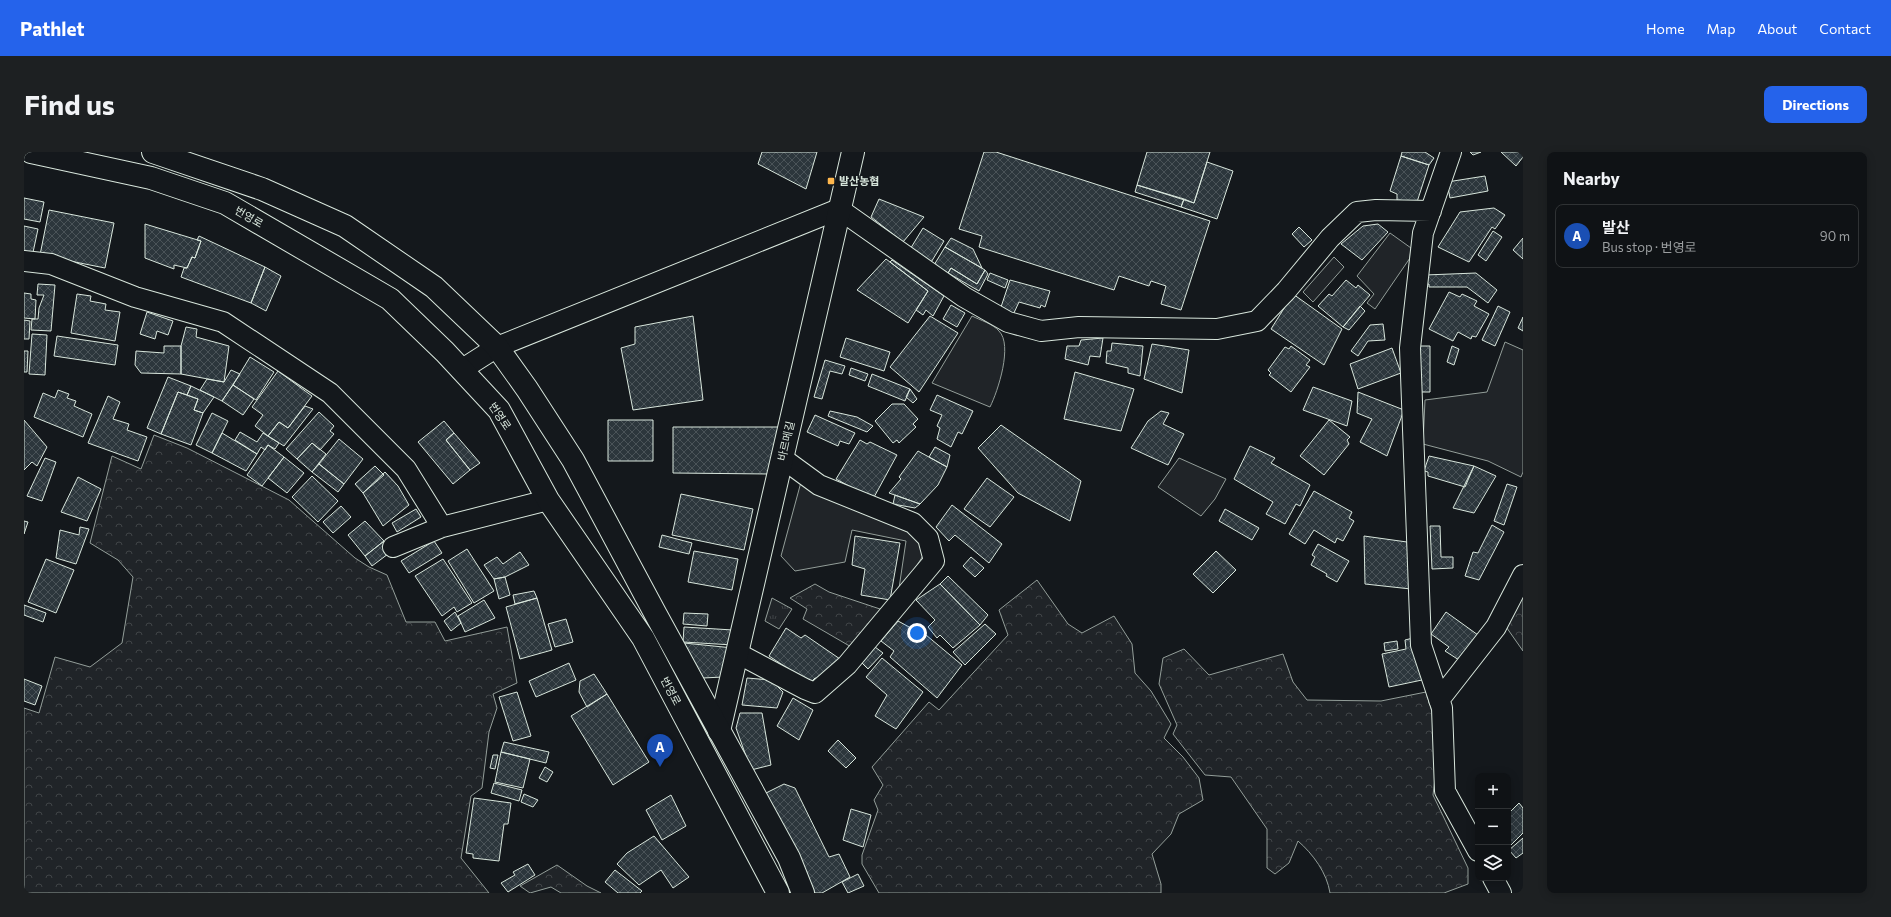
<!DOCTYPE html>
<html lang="en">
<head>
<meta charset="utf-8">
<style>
  body { margin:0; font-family:Commissioner,"Noto Sans KR",sans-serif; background:#1d2022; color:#f1f3f6 }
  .controls { position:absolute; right:12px; bottom:12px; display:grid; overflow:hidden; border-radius:8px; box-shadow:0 2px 10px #0003 }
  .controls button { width:36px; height:36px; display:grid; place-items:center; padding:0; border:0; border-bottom:1px solid #2f3234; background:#0f1215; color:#f1f3f6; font:20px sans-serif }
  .you { position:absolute; left:893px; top:481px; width:14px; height:14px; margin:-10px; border:3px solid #fff; border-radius:50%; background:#1a73e8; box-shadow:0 0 0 6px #1a73e833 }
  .badge { display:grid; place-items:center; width:26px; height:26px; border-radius:50%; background:#2563eb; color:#fff; font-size:13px; font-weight:700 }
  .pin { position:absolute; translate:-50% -33px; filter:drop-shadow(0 1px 2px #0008) }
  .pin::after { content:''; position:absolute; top:21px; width:14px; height:12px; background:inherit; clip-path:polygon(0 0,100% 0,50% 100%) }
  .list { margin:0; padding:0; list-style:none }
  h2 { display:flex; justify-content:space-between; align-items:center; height:52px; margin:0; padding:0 16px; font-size:17px }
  h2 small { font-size:13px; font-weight:400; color:#9b9ea0 }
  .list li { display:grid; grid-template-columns:26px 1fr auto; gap:12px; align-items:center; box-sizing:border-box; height:64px; margin:0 8px 8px; padding:0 8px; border:1px solid #2f3234; border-radius:8px }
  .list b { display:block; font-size:15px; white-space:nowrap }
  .list p { margin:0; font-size:13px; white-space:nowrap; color:#9b9ea0 }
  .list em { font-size:13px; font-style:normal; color:#9b9ea0 }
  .icon { flex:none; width:22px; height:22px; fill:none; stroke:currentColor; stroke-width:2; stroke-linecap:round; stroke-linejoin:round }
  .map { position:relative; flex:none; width:1499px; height:741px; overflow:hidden; border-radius:8px }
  header { display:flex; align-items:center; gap:24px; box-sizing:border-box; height:56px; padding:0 20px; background:#2563eb; color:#fff }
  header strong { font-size:19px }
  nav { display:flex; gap:22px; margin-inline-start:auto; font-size:14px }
  .intro { display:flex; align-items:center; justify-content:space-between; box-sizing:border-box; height:96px; padding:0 24px }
  h1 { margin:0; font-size:28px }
  .button { padding:10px 18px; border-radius:8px; background:#2563eb; color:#fff; font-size:14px; font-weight:700 }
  main { display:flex; gap:24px; padding:0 24px }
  aside { flex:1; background:#0f1215; border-radius:8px; box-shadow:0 2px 10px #0003 }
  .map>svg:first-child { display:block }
  .green { fill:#202428; stroke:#939e99 }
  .forest { fill:url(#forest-crowns); stroke:#939e99 }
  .park { fill:url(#park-tufts); stroke:#939e99 }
  .building { fill:url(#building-cross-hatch); stroke:#d8e6dc }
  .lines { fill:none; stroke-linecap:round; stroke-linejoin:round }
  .street-casing { stroke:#d8e6dc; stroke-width:22 }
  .secondary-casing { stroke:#d8e6dc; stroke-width:24 }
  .primary-casing { stroke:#d8e6dc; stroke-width:24 }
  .street { stroke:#14181c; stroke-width:20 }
  .secondary { stroke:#14181c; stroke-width:22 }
  .primary { stroke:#14181c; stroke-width:22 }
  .poi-dot { fill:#ffb74d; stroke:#14181c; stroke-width:1.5 }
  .labels { text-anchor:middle; stroke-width:3; stroke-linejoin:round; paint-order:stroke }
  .poi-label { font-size:11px; font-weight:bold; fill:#d8e6dc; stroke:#14181c; text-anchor:start }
  .street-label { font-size:11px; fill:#d8e6dc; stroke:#14181c }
</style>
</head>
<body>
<header>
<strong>Pathlet</strong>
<nav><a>Home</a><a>Map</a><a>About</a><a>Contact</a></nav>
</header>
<div class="intro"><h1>Find us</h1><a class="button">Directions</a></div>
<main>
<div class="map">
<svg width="1499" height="741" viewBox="0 0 1499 741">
  <defs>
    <pattern id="forest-crowns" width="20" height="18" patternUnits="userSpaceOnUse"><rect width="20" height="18" fill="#202428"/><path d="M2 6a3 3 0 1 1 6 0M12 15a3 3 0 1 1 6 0" fill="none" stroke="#404447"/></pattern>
    <pattern id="park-tufts" width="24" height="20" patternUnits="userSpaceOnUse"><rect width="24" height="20" fill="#202428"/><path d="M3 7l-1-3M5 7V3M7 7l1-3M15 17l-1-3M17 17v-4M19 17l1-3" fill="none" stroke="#404447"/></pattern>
    <pattern id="building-cross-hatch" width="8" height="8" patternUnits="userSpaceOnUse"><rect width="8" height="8" fill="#2c363c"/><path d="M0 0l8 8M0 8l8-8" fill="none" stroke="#4a5358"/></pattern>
  </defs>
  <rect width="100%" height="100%" fill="#14181c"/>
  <path class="green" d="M1366,81L1387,96L1386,106L1351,157L1343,151L1350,142L1333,124Z
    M1310,105L1320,115L1289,150L1279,140Z
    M948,164C956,168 969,172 975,179C989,193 974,239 966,255L908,231Z
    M1481,190L1499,198V320L1497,325L1464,309L1399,292L1401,248L1463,240Z
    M1155,306L1202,327L1191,347L1177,364L1134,335Z
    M777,330L826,356L889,380L902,399L874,443L882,389L828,378L821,410L771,419L757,404Z"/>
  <path class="forest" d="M130,283L163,296L265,348L331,406L345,415L363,423L382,470H411L421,489L483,475L493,531L469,542L473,556L465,580L458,636L447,644L437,706L465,741H0V556L15,561L31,505L66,515L98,491L109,425L94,408L66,391L88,304L117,317Z
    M1013,428L1044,472L1058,481L1090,464L1108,492L1111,521L1127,539L1147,572L1140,586L1159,605L1175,626L1179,648L1155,662L1147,682L1128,702L1137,732V741H855L838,712V703L854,658L850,648L859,633L848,615L905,550L915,558L984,483L975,458Z
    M791,432L805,440L865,460L829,496L779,467L783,457L766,446Z
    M1499,440V499L1478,469Z
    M1160,497L1185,523L1259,502L1269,530L1283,548L1357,549L1402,540L1412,573V618L1409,643L1444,716V732L1420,741H1306C1303,721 1289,702 1274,689L1265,711L1251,722L1243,716V677L1207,625L1181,623L1149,582L1153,573L1135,532L1139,506Z
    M533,713L563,734L577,741H537L527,735L506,741L496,734Z"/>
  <path class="park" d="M748,446L768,457L755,477L741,469Z"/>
  <path class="building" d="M738,0H793L782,37L734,12Z
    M960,0H972L1186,69L1157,158L1137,152L1142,134L1127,129L1125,134L1095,124L1090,138L955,95L958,84L935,77Z
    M1123,0H1186L1170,51L1113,33Z
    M1378,0H1401L1410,6L1405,13L1377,4Z
    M1446,0H1457L1449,3Z
    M1477,0H1499V5L1492,14Z
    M1377,4L1405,13L1393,50L1373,48V42L1366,39Z
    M1183,10L1209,19L1193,67L1157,55L1160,47L1170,51Z
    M1461,24L1464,39L1426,46L1423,30Z
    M1113,33L1160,47L1157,55L1111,40Z
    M0,46L20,50L16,70L0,67Z
    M855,47L900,65L879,90L847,65Z
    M1470,56L1481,63L1471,77L1468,75L1445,110L1414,95L1436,60Z
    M25,58L90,71L81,116L16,103Z
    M121,72L177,89L171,106L168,105L163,116L150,113V117L121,106Z
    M1354,72L1364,80L1338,108L1317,92L1339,74Z
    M0,74L14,77L8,105L0,103Z
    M1275,75L1288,88L1280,95L1268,82Z
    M899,76L920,89L906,112L885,99Z
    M1469,79L1478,85L1462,109L1454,103Z
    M175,84L241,115L227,151L157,125L160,116H163L168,105L171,106L177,89L173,88Z
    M927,86L949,97L958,116L921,95Z
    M1499,86V107L1489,98Z
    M921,95L961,118L953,132L927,116L924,121L910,113Z
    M862,107L904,139L884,171L833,138Z
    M868,108L920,144L909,164L902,158L899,163L892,158L904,139L866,110Z
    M241,115L257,124L242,159L227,151Z
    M927,116L953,132L961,118L964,122L955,139L924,121Z
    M966,121L984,128L981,136L963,128Z
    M1452,121L1473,138L1464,151L1443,135H1405V132L1401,133V123Z
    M986,128L1026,139L1021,155L1017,153L1016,156L995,150L989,163L976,158Z
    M1322,128L1332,136L1334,133L1346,143L1319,175L1294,154L1305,142L1308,144Z
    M14,132L31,133L27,179L7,178L8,167H14L15,156L20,143H13Z
    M1425,140L1436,145L1438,142L1453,149L1450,154L1465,162L1452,185L1448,184L1447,187L1434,180L1429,189L1405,177Z
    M0,141L7,142V147L12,148L11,167L0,166Z
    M53,142L67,144L66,149L82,152L81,158L96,160L91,189L47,181Z
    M1269,142L1318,177L1300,213L1247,177Z
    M927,153L941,161L933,175L919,167Z
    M1336,154L1341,159L1325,178L1319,175Z
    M1474,154L1486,160L1471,194L1458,188Z
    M123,160L149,169L144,183L133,179L131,187L116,182Z
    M669,164L679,248L609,258L597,196L611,192V175Z
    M906,164L934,181L895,240L866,215Z
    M1499,165V179L1494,176Z
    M0,168L6,169L5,187H0Z
    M1359,172L1361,188L1344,189L1334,204L1327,199L1346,173Z
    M162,175L173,177L172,185L205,194L200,230L157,222V194Z
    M8,182L23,183L21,223L5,222Z
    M33,184L94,193L91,213L30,204Z
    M822,186L866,200L860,219L816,205Z
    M1079,186L1076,205L1066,204L1064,213L1041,207L1043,194H1055L1057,188Z
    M1088,191L1119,194L1116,224L1104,221V216L1082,211L1083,199H1087Z
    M1128,192L1165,198L1158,241L1120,227Z
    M140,194H157V222L117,221L111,213L112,199L140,201Z
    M1267,194L1286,208L1282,213L1286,215L1267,240L1245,223L1247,221L1244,218L1261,195L1265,197Z
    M1395,194H1406V240H1395Z
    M1428,194L1435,197L1430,213L1423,210Z
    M1368,196L1377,221L1334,237L1326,212Z
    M0,199H4L3,220H0Z
    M226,205L250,220L232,248L209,233Z
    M801,208L821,214L818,222L806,219L798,247L790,245Z
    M827,216L844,222L841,229L825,223Z
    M207,218L216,222L198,249L176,238L183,227L200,230Z
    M254,219L288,244L264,276L255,270L244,284L231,274L239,263L228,255Z
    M1051,220L1110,237L1097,279L1040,267Z
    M848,222L886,237L881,249L844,234Z
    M144,225L167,234L163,243L154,240L137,282L123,276Z
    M209,233L230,247L219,263L198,249Z
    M167,234L190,245L179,261L170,258L174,247L163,243Z
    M1289,235L1328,249L1323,274L1279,258Z
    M886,237L893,247L889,251L882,245Z
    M34,238L45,242L43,246L52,249L50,254L68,262L59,285L10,265L19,241L31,246Z
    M154,240L174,247L170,258L179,261L167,293L137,282Z
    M1334,240L1380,258L1363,304L1336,290L1348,267L1333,261Z
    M913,243L949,259L938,282L934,280L927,295L913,287L916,276L913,274L918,263L906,258Z
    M84,244L96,250L89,267L105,272L103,278L123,285L114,309L64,291Z
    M868,252H880L894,267L889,272L892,275L875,291L873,288L869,291L851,269Z
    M281,254L289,257L260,294L244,284L255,270L264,276Z
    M806,259L833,265L849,274L843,280L804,264Z
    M1137,259L1145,261L1139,272L1160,282L1144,313L1107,296L1124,269Z
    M295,260L310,274L306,279L310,282L296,298L288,291L273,307L262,297Z
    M188,261L204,269L188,301L172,293Z
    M791,263L831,281L825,292L816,289L814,294L783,280Z
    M0,268L23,295L13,314L8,310L0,318Z
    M584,268H629V309H584Z
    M1305,268L1326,285L1323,288L1325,292L1300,323L1276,304Z
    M420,269L430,281L422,288L446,318L429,332L394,290Z
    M977,273L1057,329L1046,369L994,341L954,296Z
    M649,275H754L744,322L649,321Z
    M216,280L233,290L239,281L255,291L251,297L244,293L241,298L237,295L233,302L211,288Z
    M198,281L233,302L222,319L188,301Z
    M430,281L456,311L446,318L422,288Z
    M315,287L339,307L320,332L295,312Z
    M836,288L843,292L846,290L873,303L849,347L812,327Z
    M288,291L302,302L288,320L273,307Z
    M244,293L260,305L238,334L223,323Z
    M1226,294L1251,306L1247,311L1286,333L1276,354L1272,352L1261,372L1242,362L1249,350L1210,327Z
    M911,295L926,303L923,315L905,305Z
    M894,299L923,315L914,333L896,352L865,341L877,327L875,325Z
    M1405,304L1450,314L1441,335L1404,324V320L1400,319Z
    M260,305L280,321L263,341L244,326Z
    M21,306L32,310L18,349L3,344Z
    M295,312L320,332L314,340L288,320Z
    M351,314L360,323L339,341L331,332Z
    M1450,314L1472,324L1450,361L1429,356Z
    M361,320L374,334L385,353L359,374L339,341Z
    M288,324L314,349L294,370L268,345Z
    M54,325L77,337L63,369L37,360Z
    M963,326L990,345L966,375L940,357Z
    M1483,332L1493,335L1480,373L1470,369Z
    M1290,339L1328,360L1325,366L1330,369L1319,389L1313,386L1311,391L1290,378L1281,392L1265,382Z
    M657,342L729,357L720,398L648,383Z
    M871,343L896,352L891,356L869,352Z
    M928,353L978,392L965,411L931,383L925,389L912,375Z
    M317,354L327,365L309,381L299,370Z
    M392,357L397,365L373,380L368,371Z
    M1201,357L1235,376L1228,388L1195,369Z
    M0,369L4,370L0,382Z
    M341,369L360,389L341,404L324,383Z
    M1468,373L1480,380L1455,428L1441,424L1449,400L1454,401Z
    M1406,374H1416L1417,405H1429V416L1408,417Z
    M56,375L65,377L52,412L32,406L36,378L55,383Z
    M638,383L668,391L665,402L635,395Z
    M831,384L876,391L866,448L837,443L841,417L828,413Z
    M1340,384L1383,390L1387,437L1341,432Z
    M360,389L368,399L348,414L341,404Z
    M410,389L418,401L385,421L377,409Z
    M1294,392L1325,409L1313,430L1302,424L1303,422L1287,413L1291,405L1288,403Z
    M443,397L470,439L450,451L424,409Z
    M670,399L714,407L708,438L664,430Z
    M1192,399L1212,418L1189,441L1169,422Z
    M496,400L505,413L481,425L470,427L460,413L473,405L479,412Z
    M947,405L960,416L951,425L939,414Z
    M22,407L50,418L32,461L4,450Z
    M419,407L448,451L433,460L430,455L418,464L391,424Z
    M924,424L964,463L956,473L916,432Z
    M481,425L486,443L475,447L470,427Z
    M916,432L956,473L929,496L916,483L913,486L904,475L911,468L892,448Z
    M510,439L513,446L491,452L489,443Z
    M513,446L528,498L496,507L482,455Z
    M460,448L471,466L441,480L434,464Z
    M0,453L22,461L19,470L0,463Z
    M431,460L437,471L427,479L420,469Z
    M1422,460L1454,483L1435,508L1421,499L1425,495L1407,482Z
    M660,461L684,462L683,474L659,472Z
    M542,467L549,490L531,495L524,472Z
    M874,469L887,476L890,473L938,513L913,546L866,505L870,499L857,489Z
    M961,472L972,482L941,513L929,500Z
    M660,475L709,478V493L659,490Z
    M762,476L777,486L781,483L816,507L795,527L791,526L786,531L745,504Z
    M1389,486L1398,528L1365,535L1358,502L1382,497L1381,488Z
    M1373,489L1374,497L1361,499L1360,491Z
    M660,491L709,496L699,525L679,526Z
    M851,495L859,501L844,517L838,511Z
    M858,506L899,540L872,577L851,564L863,543L842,525Z
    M545,511L552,528L512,545L505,529Z
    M570,522L583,542L563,555L555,540L556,529Z
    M723,526L747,528L759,540L753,556L718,553Z
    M0,527L18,534L11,553L0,549Z
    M493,540L507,584L489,589L475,545Z
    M583,542L625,610L589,633L547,564Z
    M769,546L789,558L775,588L753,574Z
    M716,561H738L747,613L727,618L712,576Z
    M814,588L832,606L822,616L804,599Z
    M480,590L525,600L522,611L477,600Z
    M477,600L506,607L499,636L471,630Z
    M469,603H474L471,617L466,616Z
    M521,615L529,620L523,630L515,626Z
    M470,631L498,638L495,649L467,641Z
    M760,632L771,636L805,705L815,702L826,725L798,741H791L740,642Z
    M500,642L514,648L509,655L497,650Z
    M647,643L662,674L638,688L622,658Z
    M450,646L487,651L484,672H480L475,709L449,706V702L442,701Z
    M1495,651L1499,656V681L1485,695L1484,662Z
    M827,657L847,663L839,695L819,688Z
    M630,684L665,725L649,736L637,718L615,733L593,712L603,701Z
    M1499,686V701L1492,706L1485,698Z
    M504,712L511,723L484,740L477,731L491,723L489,720Z
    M591,718L618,739L616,741H594L581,730Z
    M834,722L840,734L824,741L818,730Z"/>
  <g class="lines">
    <g class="street-casing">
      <path id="street" d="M1427,0L1399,81L1386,196L1397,493L1418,556L1421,639L1454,699
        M0,109L27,112L111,145L199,170L306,241L382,317L418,375
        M437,218L473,195L815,57L940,145L984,170L1017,179L1055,175L1193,177L1233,169L1262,139L1306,86L1333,60L1352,58L1407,59
        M369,395L418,375L524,348
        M713,501L781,537L791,541L823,513L910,409L904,386L889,371L795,333L758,306
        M1415,548L1472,475L1499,423
        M1469,726L1477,741"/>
    </g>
    <g class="secondary-casing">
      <path id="secondary" d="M695,579L829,0"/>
    </g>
    <g class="primary-casing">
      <path id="primary" d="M7,0L127,26L201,51L366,147L421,200L475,258L524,348L619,486L754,741
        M129,0L238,37L321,74L410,135L473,195L503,237L549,308L631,461L765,706L779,741"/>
    </g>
    <use href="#street" class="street"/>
    <use href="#secondary" class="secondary"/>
    <use href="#primary" class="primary"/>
  </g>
  <rect class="poi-dot" x="803" y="25" width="8" height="8" rx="2"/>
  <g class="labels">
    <g class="poi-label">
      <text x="815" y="33">발산농협</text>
    </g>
    <g class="street-label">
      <text transform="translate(225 65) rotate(30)" y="4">번영로</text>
      <text transform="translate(476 264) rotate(56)" y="4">번영로</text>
      <text transform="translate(762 289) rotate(-77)" y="4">바르메길</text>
      <text transform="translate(647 539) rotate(62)" y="4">번영로</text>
    </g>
  </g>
</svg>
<div class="controls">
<button>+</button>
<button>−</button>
<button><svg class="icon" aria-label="layers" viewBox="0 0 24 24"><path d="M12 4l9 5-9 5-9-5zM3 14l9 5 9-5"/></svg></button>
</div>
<div class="you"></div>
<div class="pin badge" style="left:636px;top:615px;background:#1a4fb4">A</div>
</div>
<aside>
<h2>Nearby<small></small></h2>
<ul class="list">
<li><span class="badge" style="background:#1a4fb4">A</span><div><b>발산</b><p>Bus stop · 번영로</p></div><em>90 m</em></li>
</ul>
</aside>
</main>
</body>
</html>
